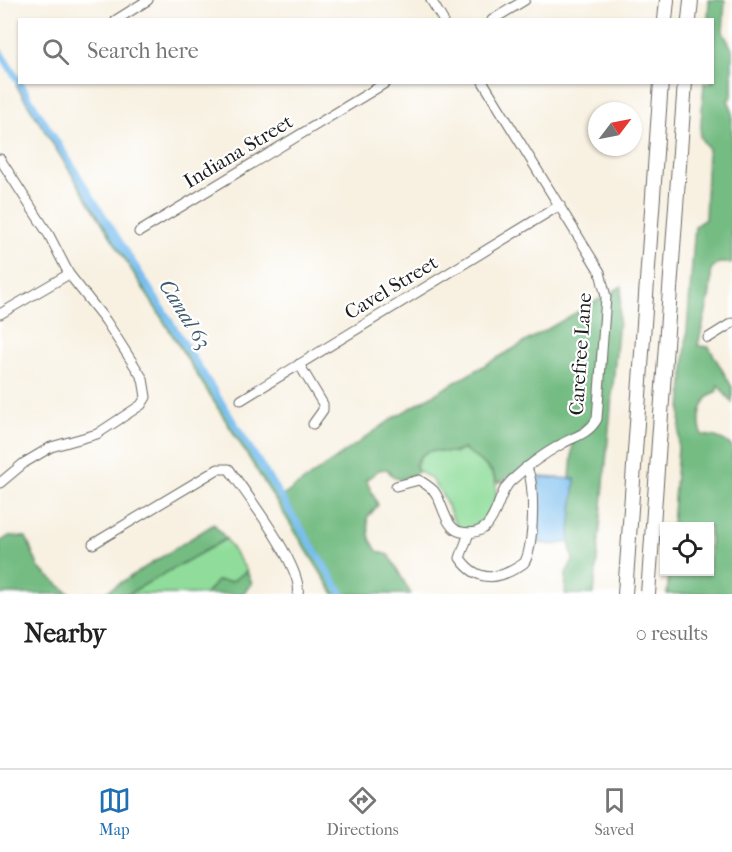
<!DOCTYPE html>
<html lang="en">
<head>
<meta charset="utf-8">
<style>
  body { margin:0; font-family:"IM FELL French Canon",serif; background:#f6f6f6; color:#222 }
  .controls { position:absolute; right:18px; bottom:18px; display:grid; overflow:hidden; border-radius:0px; box-shadow:0 2px 4px #0004 }
  .controls button { width:54px; height:54px; display:grid; place-items:center; padding:0; border:0; border-bottom:2px solid #e0e0e0; background:#fff; color:#222; font:30px sans-serif }
  .compass { position:absolute; left:588px; top:102px; width:54px; height:54px; border-radius:50%; background:#fff; box-shadow:0 2px 4px #0004; rotate:58deg }
  .list { margin:0; padding:0; list-style:none }
  h2 { display:flex; justify-content:space-between; align-items:center; height:78px; margin:0; padding:0 24px; font-size:26px }
  h2 small { font-size:20px; font-weight:400; color:#767676 }
  .icon { flex:none; width:33px; height:33px; fill:none; stroke:currentColor; stroke-width:2; stroke-linecap:round; stroke-linejoin:round }
  .map { position:relative; flex:none; width:732px; height:594px; overflow:hidden }
  .search { position:absolute; background:#fff; box-shadow:0 2px 4px #0004; left:18px; right:18px; top:18px; height:66px; display:flex; align-items:center; gap:15px; box-sizing:border-box; padding:0 21px; border-radius:0px; color:#767676; font-size:22px }
  .sheet { height:174px; background:#fff }
  nav { display:flex; justify-content:space-around; align-items:center; box-sizing:border-box; height:84px; border-top:2px solid #e0e0e0; background:#fff; font-size:16px; color:#767676 }
  nav a { display:grid; justify-items:center; gap:3px }
  nav .on { color:#1f6fb2 }
  .map>svg:first-child { display:block }
  .green { fill:#90dd9b; stroke:#567c5c; stroke-width:1.5 }
  .forest { fill:#74bc83; stroke:#486c50; stroke-width:1.5 }
  .water { fill:#78bdef; stroke:#4a6c86; stroke-width:1.5 }
  .lines { fill:none; stroke-linecap:round; stroke-linejoin:round }
  .canal { stroke:#78bdef; stroke-width:7 }
  .minor-casing { stroke:#696761; stroke-width:11 }
  .highway-casing { stroke:#696761; stroke-width:16 }
  .minor { stroke:#fff; stroke-width:9 }
  .highway { stroke:#fff; stroke-width:14 }
  .labels { text-anchor:middle; stroke-width:4.5; stroke-linejoin:round; paint-order:stroke }
  .street-label { font-size:20px; fill:#1c1c1c; stroke:#fff }
  .water-label { font-size:21px; font-style:italic; fill:#415c70; stroke:#fff }
</style>
</head>
<body>
<div class="map">
<svg width="732" height="594" viewBox="0 0 732 594">
  <rect width="100%" height="100%" fill="#fff"/>
  <filter id="ink" filterUnits="userSpaceOnUse"><feTurbulence type="fractalNoise" baseFrequency=".0167" numOctaves="2"/><feDisplacementMap in="SourceGraphic" scale="12" xChannelSelector="R" yChannelSelector="G"/><feConvolveMatrix kernelMatrix="1 2 1 2 8 2 1 2 1" color-interpolation-filters="sRGB"/></filter>
  <filter id="wash" filterUnits="userSpaceOnUse"><feTurbulence type="fractalNoise" baseFrequency=".008" numOctaves="4" result="noise"/><feDisplacementMap in="SourceGraphic" scale="24" xChannelSelector="R" yChannelSelector="G"/><feGaussianBlur stdDeviation="1.35" result="paint"/><feColorMatrix in="noise" values="0 0 0 0 0 0 0 0 0 0 0 0 0 0 0 0 0 1.4 0 .05"/><feComposite in="paint" operator="in"/></filter>
  <g filter="url(#wash)">
    <rect width="100%" height="100%" fill="#f8f1e2"/>
    <path class="green" d="M432,449L456,453L464,449C495,472 502,476 492,515L468,529L457,527L443,496L431,479L416,469L420,456Z
      M226,539L247,571L232,581H217L206,594H128Z"/>
    <path class="forest" d="M709,0H725L723,32L732,49V96L728,100L732,110V263H719L711,269C713,294 703,320 698,346L709,347L732,387V403L718,385L717,391C700,399 697,418 702,435C714,436 724,438 732,447V594H667L669,572H710V526H672L695,226L705,219L708,149L700,137L704,83L712,82V20L708,19Z
      M20,83L281,497L395,417L622,286L594,594H565L566,573L573,560L569,542L575,479L570,478L573,442L498,483L490,469L464,449C443,460 430,438 415,464L418,472C404,480 396,484 387,469L379,470L366,480L378,505L367,518L370,539L377,551L389,555L411,594H334L16,85Z
      M214,524L226,539L128,594H83L106,592Z
      M9,536L26,537L39,568L70,594H0V542Z
      M247,571L252,584L242,594H206L217,581H232Z"/>
    <path class="water" d="M539,477L575,479L569,542L554,545L538,543L536,509Z"/>
    <g class="lines">
      <path class="canal" d="M0,52L342,594"/>
    </g>
  </g>
  <g filter="url(#ink)">
    <g class="lines">
      <g class="minor-casing">
        <path id="minor" d="M431,0L443,20
          M116,20L148,0
          M492,20L525,0
          M0,159L49,235L69,274L106,321L143,379L146,397L141,405L97,434L51,447L24,463L0,483
          M139,232L387,82
          M0,314L69,274
          M708,338L732,323
          M299,364L323,404V410L313,424
          M241,400L560,205
          M396,486L419,480C424,483 430,487 434,491C443,502 445,529 461,532C499,539 494,496 511,481C526,467 542,455 560,445C574,436 588,435 597,419L606,297L600,272L483,82
          M469,533L460,558C478,584 500,580 524,563C534,550 536,480 526,467
          M93,544L218,469H229C245,492 304,569 298,594"/>
      </g>
      <g class="highway-casing">
        <path id="highway" d="M665,20L667,0
          M689,20L691,0
          M625,594L661,82
          M648,594L685,82"/>
      </g>
      <use href="#minor" class="minor"/>
      <use href="#highway" class="highway"/>
    </g>
  </g>
  <g class="labels">
    <g class="street-label">
      <text transform="translate(238 151) rotate(-31)" y="7">Indiana Street</text>
      <text transform="translate(391 287) rotate(-31)" y="7">Cavel Street</text>
      <text transform="translate(580 354) rotate(-86)" y="7">Carefree Lane</text>
    </g>
    <g class="water-label">
      <text transform="translate(185 314) rotate(58)" y="7">Canal 63</text>
    </g>
  </g>
</svg>
<div class="controls">
<button><svg class="icon" aria-label="locate" viewBox="0 0 24 24"><circle cx="12" cy="12" r="6"/><path d="M12 2v4M12 18v4M2 12h4M18 12h4"/></svg></button>
</div>
<svg class="compass" viewBox="-18 -18 36 36"><path d="M0-13l5 13h-10z" fill="#e53935"/><path d="M0 13l5-13h-10z" fill="#767676"/></svg>
<div class="search"><svg class="icon" aria-label="search" viewBox="0 0 24 24"><circle cx="10" cy="10" r="6"/><path d="M15 15l6 6"/></svg>Search here</div>
</div>
<section class="sheet">
<h2>Nearby<small>0 results</small></h2>
<ul class="list">
</ul>
</section>
<nav>
<a class="on"><svg class="icon" aria-label="map" viewBox="0 0 24 24"><path d="M3 6l6-2 6 2 6-2v14l-6 2-6-2-6 2zM9 4v14M15 6v14"/></svg>Map</a>
<a><svg class="icon" aria-label="directions" viewBox="0 0 24 24"><path d="M12 3l9 9-9 9-9-9zM9 14v-3h6M13 9l2 2-2 2"/></svg>Directions</a>
<a><svg class="icon" aria-label="saved" viewBox="0 0 24 24"><path d="M7 4h10v16l-5-4-5 4z"/></svg>Saved</a>
</nav>
</body>
</html>
